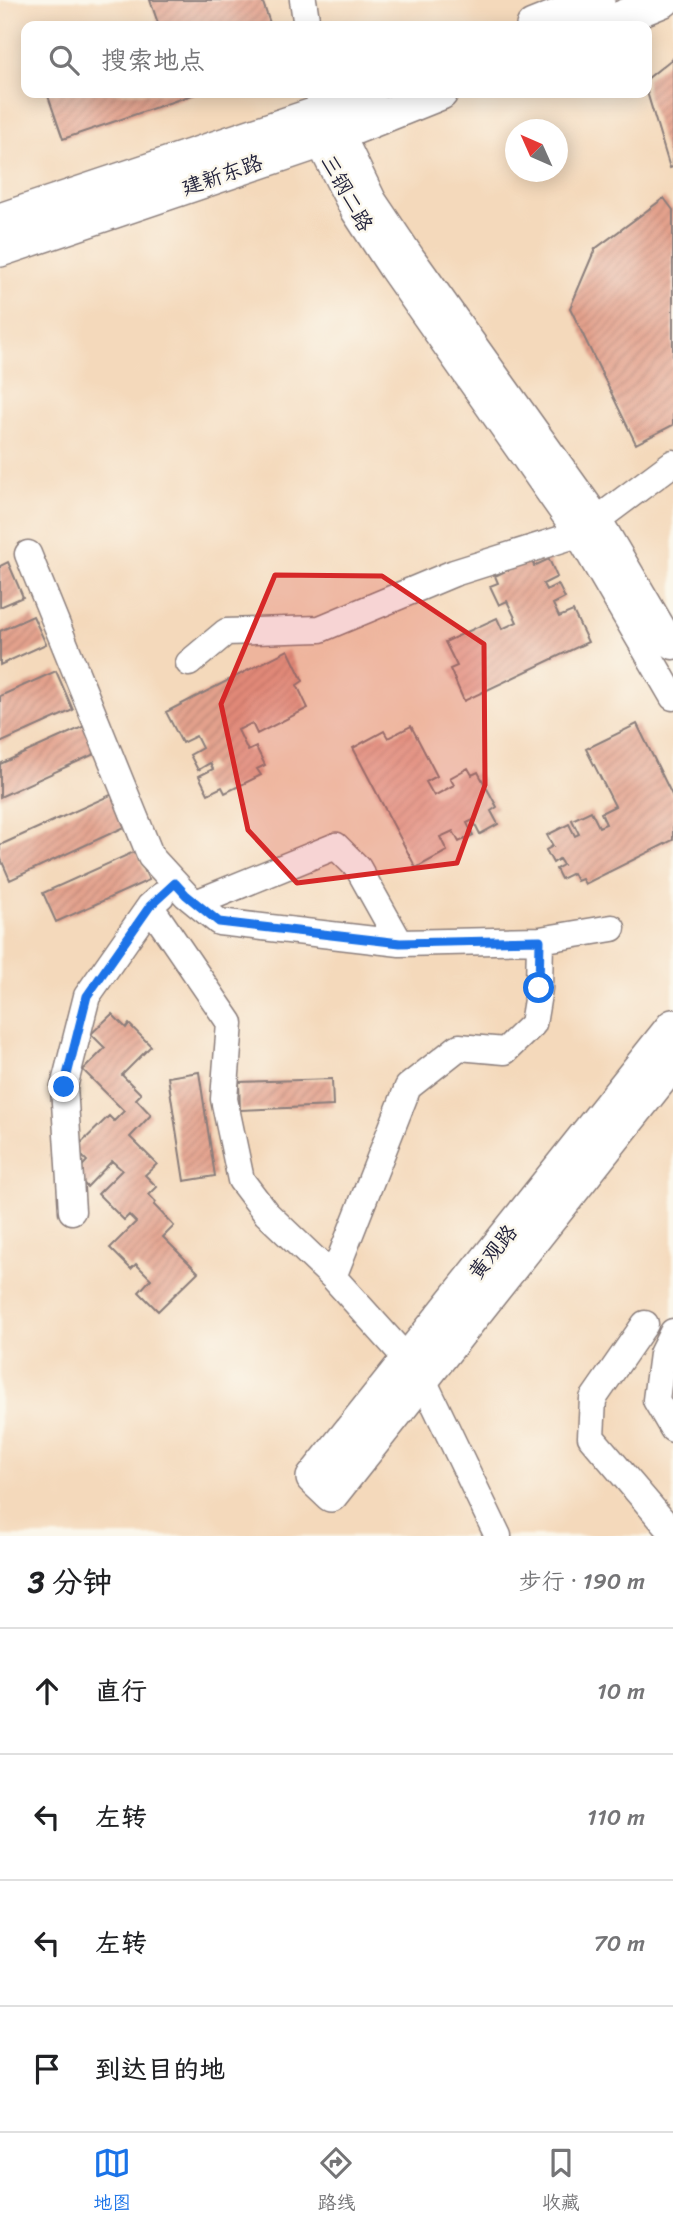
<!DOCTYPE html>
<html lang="zh">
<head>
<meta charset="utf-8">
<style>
  body { margin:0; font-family:Sriracha,"LXGW WenKai TC",sans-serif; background:#f2f2f2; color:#202124 }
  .compass { position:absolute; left:505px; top:119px; width:63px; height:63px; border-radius:50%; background:#fff; box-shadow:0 4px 18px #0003; rotate:315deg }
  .stop { position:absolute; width:21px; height:21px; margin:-16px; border:5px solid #1a73e8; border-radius:50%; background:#fff }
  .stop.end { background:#1a73e8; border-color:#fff; box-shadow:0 2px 7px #0008 }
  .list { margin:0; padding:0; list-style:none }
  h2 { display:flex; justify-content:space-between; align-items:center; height:91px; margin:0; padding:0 28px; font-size:30px }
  h2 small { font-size:23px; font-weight:400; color:#757577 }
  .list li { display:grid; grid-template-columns:46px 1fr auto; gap:21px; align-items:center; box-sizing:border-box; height:126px; padding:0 28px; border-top:2px solid #e0e0e0 }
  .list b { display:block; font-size:26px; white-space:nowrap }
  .list em { font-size:23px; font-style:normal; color:#757577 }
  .icon { flex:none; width:38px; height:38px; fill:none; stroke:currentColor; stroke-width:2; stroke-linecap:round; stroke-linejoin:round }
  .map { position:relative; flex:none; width:673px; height:1536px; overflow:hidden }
  .search { position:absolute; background:#fff; box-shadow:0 4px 18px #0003; left:21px; right:21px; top:21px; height:77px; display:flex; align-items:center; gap:18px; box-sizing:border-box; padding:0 24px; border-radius:14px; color:#757577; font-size:26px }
  .sheet { height:595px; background:#fff }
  nav { display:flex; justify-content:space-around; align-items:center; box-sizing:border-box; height:98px; border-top:2px solid #e0e0e0; background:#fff; font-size:19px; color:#757577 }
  nav a { display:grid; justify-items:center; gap:4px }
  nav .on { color:#1a73e8 }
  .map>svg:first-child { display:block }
  .building { fill:url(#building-hatch) }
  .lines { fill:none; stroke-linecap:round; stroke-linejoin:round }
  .minor-casing { stroke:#8b7e7b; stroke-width:29 }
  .major-casing { stroke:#8b7e7b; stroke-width:36 }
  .minor { stroke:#fff; stroke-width:26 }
  .major { stroke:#fff; stroke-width:33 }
  .route { stroke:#1a73e8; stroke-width:9 }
  .marked { fill:#d62828; fill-opacity:0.2; stroke:#d62828; stroke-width:5; stroke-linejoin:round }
  .labels { text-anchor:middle; stroke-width:5; stroke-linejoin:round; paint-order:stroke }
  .street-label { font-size:21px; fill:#22223b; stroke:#fbf7ec }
</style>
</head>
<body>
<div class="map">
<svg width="673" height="1536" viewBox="0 0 673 1536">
  <defs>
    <pattern id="building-hatch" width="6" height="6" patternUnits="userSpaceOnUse" patternTransform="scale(1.75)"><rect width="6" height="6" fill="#e3a18c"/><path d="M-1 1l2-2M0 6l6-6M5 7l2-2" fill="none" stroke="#c28a7a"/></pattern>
  </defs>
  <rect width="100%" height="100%" fill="#fbf7ec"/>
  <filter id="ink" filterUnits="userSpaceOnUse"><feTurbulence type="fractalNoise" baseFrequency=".0143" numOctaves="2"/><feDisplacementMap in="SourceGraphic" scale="14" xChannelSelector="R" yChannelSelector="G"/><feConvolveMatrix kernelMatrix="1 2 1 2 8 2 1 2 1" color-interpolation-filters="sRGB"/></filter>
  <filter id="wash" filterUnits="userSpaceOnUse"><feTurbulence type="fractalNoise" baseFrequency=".00686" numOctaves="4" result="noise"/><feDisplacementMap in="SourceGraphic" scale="28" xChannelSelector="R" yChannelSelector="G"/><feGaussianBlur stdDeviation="1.57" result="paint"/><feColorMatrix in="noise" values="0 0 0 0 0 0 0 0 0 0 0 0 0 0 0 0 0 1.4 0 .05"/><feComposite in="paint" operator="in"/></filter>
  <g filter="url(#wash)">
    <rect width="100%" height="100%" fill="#f4d9bb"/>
    <g id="blocks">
      <path class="building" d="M150,0H262L271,26H159Z
        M673,58V167L670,168L647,92V79Z
        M47,93H198L63,139Z
        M664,198L673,210V425L636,444L570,308L595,249Z
        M531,559L534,566L549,559L557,577L543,584L546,590L558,584L565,598L553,604L559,617L573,611L588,642L464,701L450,669L457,666L445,642L497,618L502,629L517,622L507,601L499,605L490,586L498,583L495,576Z
        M8,562L23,597L0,607V566Z
        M33,616L46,644L0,665V631Z
        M288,650L303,681L297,685L308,708L257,734L252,723L238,730L248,751L256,747L265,765L257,769L261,775L225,793L222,787L208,794L199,776L213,769L210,763L198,770L190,755L202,748L196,736L182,743L166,712Z
        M56,671L73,710L0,743V696Z
        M89,724L101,751L0,797V764Z
        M637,724L673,797V840L585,884L582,879L577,881L573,873L561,879L556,869L563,865L559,859L553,863L546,850L553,846L547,835L569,824L575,836L579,834L572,820L591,811L599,827L606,824L601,813L615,806L586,749Z
        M411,726L437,776L426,782L434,796L454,785L450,778L468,768L472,775L478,772L497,807L491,811L498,824L480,834L473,820L467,823L473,835L459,842L453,831L440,837L447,851L416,868L353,748L384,731L388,738Z
        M115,793L129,825L10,880L0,857V845Z
        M136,851L149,880L56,922L43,893Z
        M112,1014L126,1028L129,1024L151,1046L122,1075L141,1094L136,1099L151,1115L130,1137L157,1164L145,1175L157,1187L149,1195L156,1202L154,1205L174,1226L163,1237L198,1272L158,1311L139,1292L151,1279L136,1264L131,1269L110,1248L136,1222L129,1215L124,1220L98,1194L122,1170L112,1161L87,1187L75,1174L87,1161L75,1149L109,1116L114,1121L124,1111L83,1070L105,1048L91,1034Z
        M199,1072L215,1176L184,1181L168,1077Z
        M332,1079L333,1106L240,1110L239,1082Z"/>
    </g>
  </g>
  <g filter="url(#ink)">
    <use href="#blocks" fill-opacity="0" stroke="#8b7e7b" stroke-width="2"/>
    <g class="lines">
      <g class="minor-casing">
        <path id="minor" d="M303,0L307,26
          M319,93L322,112L319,142L354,211L392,269L578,534L673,697
          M328,119L341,134L373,200L412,258L599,520L673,646
          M28,554L151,857L186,895L219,922L400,943L540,940L612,928
          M189,663L226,632L320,629L454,573L578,534L673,463
          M196,903L336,846L358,868L400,943
          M150,906L230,1023L224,1099L241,1180L266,1213L333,1277L407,1359L423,1380L498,1536
          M72,1211L64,1087L87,996L150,906L161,896
          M333,1277L408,1087L459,1047L505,1051L533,1024L539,988L540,940
          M645,1324L593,1399L591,1437L673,1533
          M673,1332L662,1354L656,1400L673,1429"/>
      </g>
      <g class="major-casing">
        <path id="major" d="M533,26L598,0
          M601,26L664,0
          M0,220L322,112L369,93
          M0,250L319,142L441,93
          M673,1026L313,1478L331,1495L673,1063"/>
      </g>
      <use href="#minor" class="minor"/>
      <use href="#major" class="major"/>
    </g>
  </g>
  <g class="lines" filter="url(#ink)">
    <path class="route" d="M64,1087L87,996L150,906L175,883L186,895L219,922L400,943L540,940L539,988"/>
  </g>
  <path class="marked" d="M275,575L382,576L484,644L485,785L457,863L297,883L248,830L221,704Z"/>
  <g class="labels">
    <g class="street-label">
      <text transform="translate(222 175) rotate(-19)" y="7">建新东路</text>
      <text transform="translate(347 193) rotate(61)" y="7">三钢二路</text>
      <text transform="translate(493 1252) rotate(-51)" y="7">黄观路</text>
    </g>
  </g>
</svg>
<svg class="compass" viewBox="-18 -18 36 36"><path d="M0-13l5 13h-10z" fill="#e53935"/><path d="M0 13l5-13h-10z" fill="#757577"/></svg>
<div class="stop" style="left:539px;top:988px"></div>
<div class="stop end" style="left:64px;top:1087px"></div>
<div class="search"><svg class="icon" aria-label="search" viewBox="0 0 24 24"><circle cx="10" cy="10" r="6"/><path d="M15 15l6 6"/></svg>搜索地点</div>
</div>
<section class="sheet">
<h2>3 分钟<small>步行 · 190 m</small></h2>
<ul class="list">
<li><svg class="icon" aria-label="ahead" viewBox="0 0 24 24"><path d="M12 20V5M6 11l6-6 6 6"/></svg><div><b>直行</b></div><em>10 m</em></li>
<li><svg class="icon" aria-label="left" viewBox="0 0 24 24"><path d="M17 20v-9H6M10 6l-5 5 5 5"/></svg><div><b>左转</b></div><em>110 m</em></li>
<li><svg class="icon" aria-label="left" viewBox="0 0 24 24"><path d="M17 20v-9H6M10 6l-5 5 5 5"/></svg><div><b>左转</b></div><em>70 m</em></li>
<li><svg class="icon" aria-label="arrive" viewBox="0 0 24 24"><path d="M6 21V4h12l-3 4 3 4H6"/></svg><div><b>到达目的地</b></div></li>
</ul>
</section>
<nav>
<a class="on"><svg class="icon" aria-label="map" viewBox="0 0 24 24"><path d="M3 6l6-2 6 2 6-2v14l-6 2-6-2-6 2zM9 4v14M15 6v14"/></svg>地图</a>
<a><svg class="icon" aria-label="directions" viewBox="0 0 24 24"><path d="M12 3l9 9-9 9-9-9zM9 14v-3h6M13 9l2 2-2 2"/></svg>路线</a>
<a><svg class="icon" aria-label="saved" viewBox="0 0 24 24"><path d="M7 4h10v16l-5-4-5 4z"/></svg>收藏</a>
</nav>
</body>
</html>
